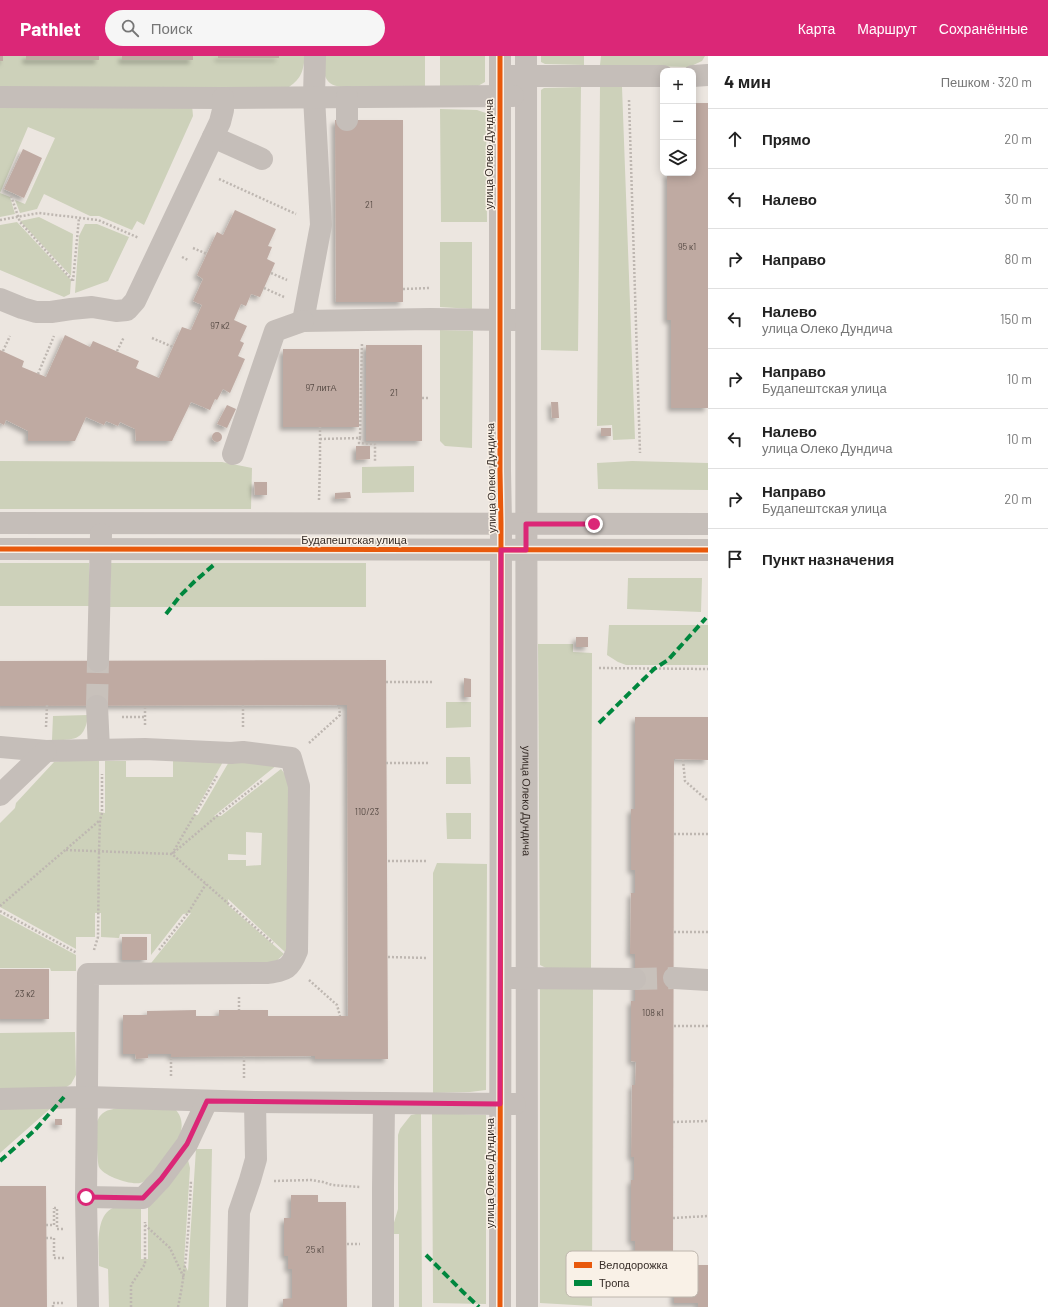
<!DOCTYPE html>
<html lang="ru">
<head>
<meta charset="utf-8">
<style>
  body { margin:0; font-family:Barlow,sans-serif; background:#f6f6f6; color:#222 }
  .controls { position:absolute; right:12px; top:12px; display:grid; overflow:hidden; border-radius:8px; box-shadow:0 2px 10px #0003 }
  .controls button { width:36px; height:36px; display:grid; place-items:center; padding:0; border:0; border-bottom:1px solid #e0e0e0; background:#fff; color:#222; font:20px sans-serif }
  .stop { position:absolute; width:12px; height:12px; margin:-9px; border:3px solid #db2777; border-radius:50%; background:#fff }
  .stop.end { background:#db2777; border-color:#fff; box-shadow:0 1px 4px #0008 }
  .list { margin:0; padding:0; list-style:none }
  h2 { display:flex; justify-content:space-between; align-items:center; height:52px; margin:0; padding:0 16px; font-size:17px }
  h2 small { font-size:13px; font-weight:400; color:#767676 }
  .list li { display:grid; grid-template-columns:26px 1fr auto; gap:12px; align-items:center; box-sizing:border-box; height:60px; padding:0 16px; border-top:1px solid #e0e0e0 }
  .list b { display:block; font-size:15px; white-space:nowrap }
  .list p { margin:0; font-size:13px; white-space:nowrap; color:#767676 }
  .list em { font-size:13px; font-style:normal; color:#767676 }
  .icon { flex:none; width:22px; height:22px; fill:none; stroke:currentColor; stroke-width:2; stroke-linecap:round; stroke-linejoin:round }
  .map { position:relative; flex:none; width:708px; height:1251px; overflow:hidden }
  header { display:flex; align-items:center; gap:24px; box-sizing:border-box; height:56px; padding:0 20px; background:#db2777; color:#fff }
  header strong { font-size:19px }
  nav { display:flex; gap:22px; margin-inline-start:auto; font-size:14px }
  .search { width:280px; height:36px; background:#f6f6f6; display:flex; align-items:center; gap:10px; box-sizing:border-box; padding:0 14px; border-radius:22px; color:#767676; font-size:15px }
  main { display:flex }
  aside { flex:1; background:#fff }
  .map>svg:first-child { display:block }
  .green { fill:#cdd1ba; fill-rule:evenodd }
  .building { fill:#bfaaa2; filter:url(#shadow) }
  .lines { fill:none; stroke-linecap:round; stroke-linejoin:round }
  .minor-tunnel { stroke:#c8c1bb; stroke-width:22; stroke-dasharray:22 11; stroke-linecap:butt }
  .path { stroke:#beb7b1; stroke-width:2.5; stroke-dasharray:2 2; stroke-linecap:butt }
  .minor { stroke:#c5beb9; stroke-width:22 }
  .quiet { stroke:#00873e; stroke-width:4; stroke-dasharray:8 4; stroke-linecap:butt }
  .cycleway-casing { stroke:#f9f1e7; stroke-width:8 }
  .cycleway { stroke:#e8590c; stroke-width:5 }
  .route { stroke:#db2777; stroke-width:5 }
  .labels { text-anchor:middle; stroke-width:3; stroke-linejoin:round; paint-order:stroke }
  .number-label { font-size:9px; fill:#584c46 }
  .street-label { font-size:11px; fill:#362c27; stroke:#f9f1e7 }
  .key { fill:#f9f1e7; stroke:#beb6ad; stroke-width:1 }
  .key-label { font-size:11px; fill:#362c27 }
</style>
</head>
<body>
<header>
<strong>Pathlet</strong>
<div class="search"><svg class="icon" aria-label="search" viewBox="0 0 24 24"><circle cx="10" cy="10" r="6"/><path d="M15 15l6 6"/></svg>Поиск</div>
<nav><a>Карта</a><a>Маршрут</a><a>Сохранённые</a></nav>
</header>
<main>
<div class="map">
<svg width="708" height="1251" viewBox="0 0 708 1251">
  <defs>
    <filter id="shadow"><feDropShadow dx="-3.5" dy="3.5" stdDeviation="2" flood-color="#0004"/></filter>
  </defs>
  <rect width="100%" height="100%" fill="#ece6e0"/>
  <path class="green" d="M3,0H26V4H99V0H122V4H193V0H218V2H278L279,0H305C303,15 302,22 289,31L0,32V5H3Z
    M323,0H425V30L341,31C322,28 324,16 323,0Z
    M440,0H485V26L478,30H440Z
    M541,0H584V9L545,8L541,6Z
    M601,0H705L702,5L689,11L600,9Z
    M581,31L578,295L541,294V34L544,32Z
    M600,31H622L635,383L613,384L612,369L597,370Z
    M0,49H192L193,60L144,169L137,165L132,174L99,160H90L44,138L37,153L20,157L15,144L25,148L55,82L28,71L0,137L10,141L15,158L0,161Z
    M440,53L477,54L486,57L487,166H441Z
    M39,161L73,178L71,220L20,165Z
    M17,166L71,224L70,238L64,241L0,214V169Z
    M85,168H97L129,181L108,225L75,237L79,180Z
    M440,186H472V253L440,251Z
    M440,274L473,275L472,392L445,390L440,385Z
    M0,405L222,406L252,412L251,453H0Z
    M632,405L708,407V434L598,433L597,407Z
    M414,410V436L362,437V411Z
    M0,507H89V550H0Z
    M111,507H366V551H110Z
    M628,522H702L701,556L627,553Z
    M609,569H708V609H626L618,606L607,599Z
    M538,588H573V596L592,597L591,914L546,912L540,909Z
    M446,646H471V671L446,672Z
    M88,659C85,685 74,684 52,684L53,660Z
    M446,701H470L471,728H446Z
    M173,704H224L193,759H198L230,704L277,709L214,760H221L281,713L289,723L287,891L285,896L228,843V849L284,898L272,909L148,911L191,857L183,858L151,899V878H120L119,882L101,881V857H95V881H76V893L0,851V767L15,752L16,747L54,706L61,705H99V756L105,757V705H126V721H173ZM246,776L262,777L261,809L246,810V804H228V798L246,799Z
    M446,757H471V783H447Z
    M437,807L487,808L486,1034L470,1036L433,1037V817Z
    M0,858L76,899V915H51L50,912H0Z
    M593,931L592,1250L540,1247V933Z
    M75,976L76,1019L71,1028L65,1032H0V977Z
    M52,1051L0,1097V1052Z
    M122,1051L175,1053C185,1063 183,1078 174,1089C167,1098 153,1121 143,1126C134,1131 103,1120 99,1111C97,1106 96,1072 97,1065C98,1064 99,1061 100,1060C105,1053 115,1053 122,1051Z
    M421,1057L422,1251H399V1178H393V1170L398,1153V1079L400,1073L407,1064L411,1059Z
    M432,1057L486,1059V1248L433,1247Z
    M196,1093H212L209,1251H109L108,1213L99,1210C99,1194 94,1156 116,1151C123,1149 133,1150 141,1149V1203H148V1150L166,1133L188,1104L190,1112L184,1207L188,1215Z"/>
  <path class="building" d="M0,0H3V5H0Z
    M26,0H99V4H26Z
    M122,0H193V4H122Z
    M218,0H279V2H218Z
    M693,47H708V352H671V264H667V117H693Z
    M335,64H403V246H336Z
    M23,93L42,102L24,142L4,133Z
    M235,154L276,173L268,190L272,191L267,203L275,207L260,241L251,238L246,250L241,248L234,264L247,270L240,285L244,287L238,300L245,303L230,337L223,333L217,344L215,343L210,354L191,346L172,385H136L135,373L120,366L118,370L106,365L104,369L86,361L75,385H28V375L6,364L4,369L0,367V294L24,305L22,311L46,321L65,279L90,291L93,285L139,305L136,312L159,322L182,271L191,274L202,249L193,245L203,223L197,219L217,176L223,179Z
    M366,289H422V385H366Z
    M283,293H359V371H283Z
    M551,346H558L559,362H552Z
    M227,349L236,353L227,372L217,368Z
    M601,372H611V380H601Z
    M212 381a5 5 0 1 1 10 0a5 5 0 1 1-10 0Z
    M356,390H370V403L356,404Z
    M254,426H267V439H255Z
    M350,436L351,442L335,443V437Z
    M576,581H588V591H576Z
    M386,604L388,1003H315V1000L171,1001V998H148V1002L136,1003L135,998H123V959H147V955L196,954V960H219V954H268V960H348L347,649L0,650V605Z
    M464,622L471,623V641H464Z
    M635,661H708V704L674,703L673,1209H635V1185H631V1124H634V1101H631L632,1029H635L636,1006L631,1005V945H635V898H630L631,837H635V814H631V753H635Z
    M122,881H147V904H122Z
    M0,913H49V963H0Z
    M55,1063H62V1069H55Z
    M0,1130H46L47,1251H0Z
    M291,1139H318V1146H346L347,1251H283V1243L292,1242V1213H288V1200H284V1162H291Z
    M674,1209H708V1251H698V1247H674Z"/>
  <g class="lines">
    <path class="minor-tunnel" d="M97,650L98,605
      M635,923L674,922"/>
    <path class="path" d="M629,44L640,397
      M219,123L296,158
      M11,140L20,166L73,225
      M0,164L39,157L98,164L139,182
      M193,192L207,198
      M182,201L188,204
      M271,217L287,224
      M73,225L79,162
      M264,232L284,241
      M403,233L430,232
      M152,282L173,291
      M3,295L10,280
      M117,295L124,281
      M38,318L54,280
      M422,342H429
      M360,382L359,387L375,388V406
      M320,383L360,382L362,287
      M319,444L320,406V371
      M599,612L708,613
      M386,626H433
      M243,649V673
      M122,661H145
      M145,669V649
      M46,671L47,649
      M309,687L340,659L339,649
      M683,704L685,725L708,745
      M386,707H430
      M217,720L172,798L217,760L263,724
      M674,778H708
      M66,794L172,798L273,887
      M388,805H427
      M0,850L99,765
      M0,855L77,897
      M674,876H708
      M94,894L98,881L99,795L100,764L102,757V718
      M159,894L188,857L206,828
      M388,901L428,902
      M309,924L337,949L340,960
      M239,941V954
      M674,970H708
      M244,1000V1022
      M171,1020V1001
      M673,1066L708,1065
      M274,1125L311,1124L323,1126L332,1129L360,1131
      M54,1152H57V1173H63
      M673,1162L708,1160
      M46,1169H54V1152
      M145,1169L170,1192L184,1222
      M46,1182H54V1202H64
      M347,1188H360
      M53,1251V1247H65
      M131,1251V1229L145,1208V1166
      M178,1251C187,1209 189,1167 191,1124"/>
    <g class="minor">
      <path d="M315,0L314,41L321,169L303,265L430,263L515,264"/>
      <path d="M500,0V415L501,467L500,1251"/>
      <path id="s1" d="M526,0L527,1251"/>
      <path d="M511,20H663"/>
      <path d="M693,20L708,19"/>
      <path d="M0,41L223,42L513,40"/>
      <path d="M347,64V41"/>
      <path d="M213,81L262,103"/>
      <path d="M0,243L22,252L36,256H51L71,253L92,251L116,255L127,254L135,245L220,66L223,54V42"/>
      <path d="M233,398L275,275L303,265"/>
      <path d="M0,467L708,468"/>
      <path d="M0,493L708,494"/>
      <path d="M98,605L101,478"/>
      <path d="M97,650L99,693"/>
      <path d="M0,691L46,695L145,693L231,697L243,696L291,702L299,730L297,895C290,913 286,914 268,917L88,918L86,1141L88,1251"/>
      <path d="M0,739L46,695"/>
      <path d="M512,922L635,923"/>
      <path d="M674,922L708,924"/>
      <path d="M0,1043L87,1041L255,1046L515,1048"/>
      <path d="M86,1141L143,1142L161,1123L187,1088L207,1045"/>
      <path d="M237,1251L239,1156L250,1124L256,1103L255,1046"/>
      <path d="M383,1251V1132L384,1047"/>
    </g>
    <path class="quiet" d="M166,558L180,540L195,525L216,507
      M599,667L654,613L668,604L706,562
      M0,1105L35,1074L64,1041
      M426,1199L463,1236L479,1251"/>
    <g class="cycleway-casing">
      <path id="cycleway" d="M500,0V415L501,467L500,1251
        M0,493L708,494"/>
    </g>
    <use href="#cycleway" class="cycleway"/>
  </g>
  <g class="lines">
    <path class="route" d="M86,1141L143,1142L161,1123L187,1088L207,1045L500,1048L501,494H526V468H594"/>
  </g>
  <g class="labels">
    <g class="number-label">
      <text x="369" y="152">21</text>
      <text x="687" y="194">95 к1</text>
      <text x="220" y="273">97 к2</text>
      <text x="321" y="335">97 литА</text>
      <text x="394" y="340">21</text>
      <text x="367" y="759">110/23</text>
      <text x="25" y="941">23 к2</text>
      <text x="653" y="960">108 к1</text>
      <text x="315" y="1197">25 к1</text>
    </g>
    <g class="street-label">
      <text transform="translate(489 98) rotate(-90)" y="4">улица Олеко Дундича</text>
      <text transform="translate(491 422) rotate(-91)" y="4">улица Олеко Дундича</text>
      <text x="354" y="488">Будапештская улица</text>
      <text dy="4" stroke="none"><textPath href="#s1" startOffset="745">улица Олеко Дундича</textPath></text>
      <text transform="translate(490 1117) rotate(-90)" y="4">улица Олеко Дундича</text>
    </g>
  </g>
  <rect x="566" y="1195" width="132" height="46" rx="6" class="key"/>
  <rect x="574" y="1206" width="18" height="6" fill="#e8590c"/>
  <rect x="574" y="1224" width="18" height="6" fill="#00873e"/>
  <g class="key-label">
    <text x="599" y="1213">Велодорожка</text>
    <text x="599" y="1231">Тропа</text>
  </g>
</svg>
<div class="controls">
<button>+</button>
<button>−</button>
<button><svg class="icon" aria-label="layers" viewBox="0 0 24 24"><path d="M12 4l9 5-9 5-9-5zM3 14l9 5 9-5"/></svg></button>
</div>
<div class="stop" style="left:86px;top:1141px"></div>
<div class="stop end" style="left:594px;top:468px"></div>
</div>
<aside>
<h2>4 мин<small>Пешком · 320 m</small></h2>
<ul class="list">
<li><svg class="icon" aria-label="ahead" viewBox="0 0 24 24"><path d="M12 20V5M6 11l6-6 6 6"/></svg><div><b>Прямо</b></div><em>20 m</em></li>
<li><svg class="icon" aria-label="left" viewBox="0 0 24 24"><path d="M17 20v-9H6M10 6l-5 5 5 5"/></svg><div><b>Налево</b></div><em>30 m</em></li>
<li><svg class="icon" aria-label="right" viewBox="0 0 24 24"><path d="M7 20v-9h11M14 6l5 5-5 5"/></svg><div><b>Направо</b></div><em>80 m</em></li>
<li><svg class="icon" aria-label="left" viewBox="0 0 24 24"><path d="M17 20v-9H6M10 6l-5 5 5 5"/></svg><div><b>Налево</b><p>улица Олеко Дундича</p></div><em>150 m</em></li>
<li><svg class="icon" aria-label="right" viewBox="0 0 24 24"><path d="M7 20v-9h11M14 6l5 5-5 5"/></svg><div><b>Направо</b><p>Будапештская улица</p></div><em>10 m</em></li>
<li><svg class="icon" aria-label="left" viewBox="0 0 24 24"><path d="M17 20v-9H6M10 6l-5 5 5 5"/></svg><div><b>Налево</b><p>улица Олеко Дундича</p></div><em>10 m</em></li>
<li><svg class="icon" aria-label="right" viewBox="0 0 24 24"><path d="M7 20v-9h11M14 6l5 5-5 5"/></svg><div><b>Направо</b><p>Будапештская улица</p></div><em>20 m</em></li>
<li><svg class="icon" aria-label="arrive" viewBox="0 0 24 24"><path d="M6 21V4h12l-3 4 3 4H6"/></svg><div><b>Пункт назначения</b></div></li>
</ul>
</aside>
</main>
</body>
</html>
